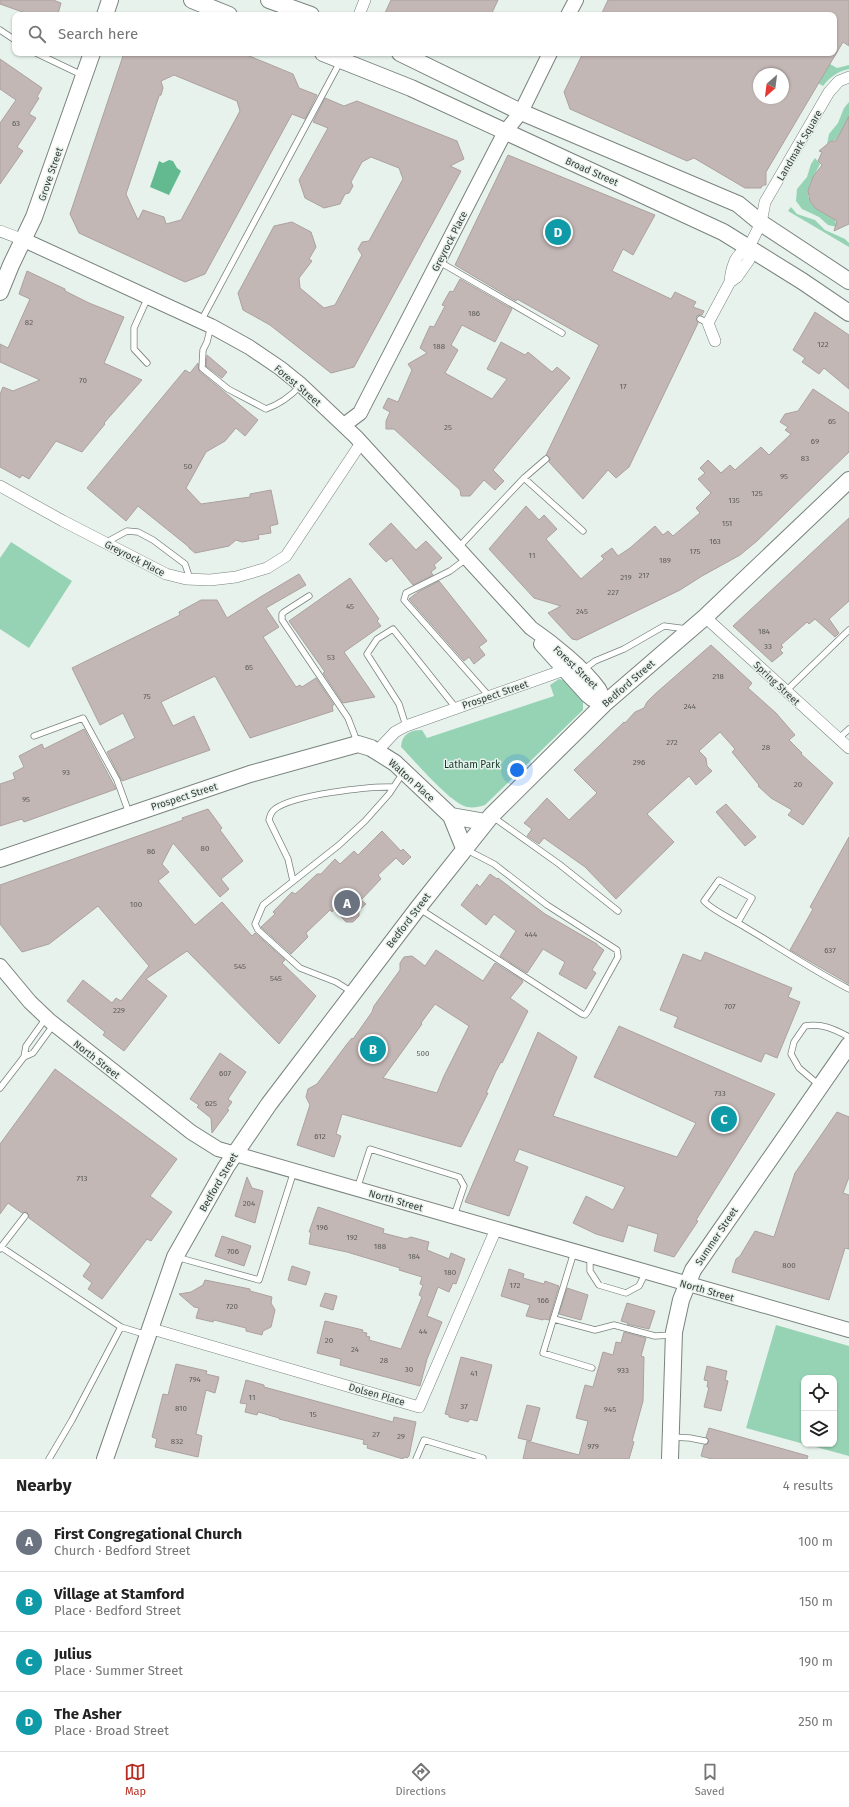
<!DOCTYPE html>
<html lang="en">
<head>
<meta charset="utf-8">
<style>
  body { margin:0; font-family:"Fira Sans",sans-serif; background:#f2f2f2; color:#222 }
  .controls { position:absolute; right:12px; bottom:12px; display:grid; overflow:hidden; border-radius:8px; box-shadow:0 1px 3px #0004 }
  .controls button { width:36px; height:36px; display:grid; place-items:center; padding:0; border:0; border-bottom:1px solid #e0e0e0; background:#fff; color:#222; font:20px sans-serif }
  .compass { position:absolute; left:753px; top:68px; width:36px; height:36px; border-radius:50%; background:#fff; box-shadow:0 1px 3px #0004; rotate:208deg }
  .you { position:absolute; left:517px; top:770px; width:14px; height:14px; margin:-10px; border:3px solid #fff; border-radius:50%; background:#1a73e8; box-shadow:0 0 0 6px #1a73e833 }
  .badge { display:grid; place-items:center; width:26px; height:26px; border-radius:50%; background:#b82b1f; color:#fff; font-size:13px; font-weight:700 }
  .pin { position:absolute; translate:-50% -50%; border:2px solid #fff; box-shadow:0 1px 4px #0006 }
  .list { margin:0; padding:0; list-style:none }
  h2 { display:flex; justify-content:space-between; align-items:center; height:52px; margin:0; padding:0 16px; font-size:17px }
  h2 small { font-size:13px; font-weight:400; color:#767676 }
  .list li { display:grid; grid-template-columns:26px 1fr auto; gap:12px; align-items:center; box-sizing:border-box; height:60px; padding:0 16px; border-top:1px solid #e0e0e0 }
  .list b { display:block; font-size:15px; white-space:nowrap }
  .list p { margin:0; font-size:13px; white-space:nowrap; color:#767676 }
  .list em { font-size:13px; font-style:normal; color:#767676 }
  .icon { flex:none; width:22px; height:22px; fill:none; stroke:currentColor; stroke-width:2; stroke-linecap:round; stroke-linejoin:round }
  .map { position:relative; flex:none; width:849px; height:1459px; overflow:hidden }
  .search { position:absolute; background:#fff; box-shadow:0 1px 3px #0004; left:12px; right:12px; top:12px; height:44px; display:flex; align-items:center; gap:10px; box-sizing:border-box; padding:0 14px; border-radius:8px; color:#767676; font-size:15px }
  .sheet { height:292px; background:#fff }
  nav { display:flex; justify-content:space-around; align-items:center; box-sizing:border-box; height:56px; border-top:1px solid #e0e0e0; background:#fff; font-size:11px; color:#767676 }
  nav a { display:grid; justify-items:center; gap:2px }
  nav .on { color:#b82b1f }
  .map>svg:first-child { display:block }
  .green { fill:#96d3b4 }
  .water { fill:#63ba91 }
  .building { fill:#c3b7b5; stroke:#aca19f; fill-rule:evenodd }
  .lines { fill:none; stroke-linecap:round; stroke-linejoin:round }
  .service-casing { stroke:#79837e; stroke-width:7 }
  .minor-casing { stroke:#79837e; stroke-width:12 }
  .tertiary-casing { stroke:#79837e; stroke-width:16 }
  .secondary-casing { stroke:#79837e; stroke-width:18 }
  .service { stroke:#fff; stroke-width:5.5 }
  .minor { stroke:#fff; stroke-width:11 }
  .tertiary { stroke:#fff; stroke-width:14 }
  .secondary { stroke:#fff; stroke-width:16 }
  .labels { text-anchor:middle; stroke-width:3; stroke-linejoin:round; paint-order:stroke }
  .number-label { font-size:8px; fill:#5c5c59 }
  .street-label { font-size:10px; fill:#393d3a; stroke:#e7f2ec }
  .park-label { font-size:10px; fill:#0c3423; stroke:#e7f2ec }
</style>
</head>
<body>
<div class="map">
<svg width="849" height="1459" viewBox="0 0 849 1459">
  <rect width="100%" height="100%" fill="#e7f2ec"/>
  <path class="green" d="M830,64L837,68L849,65V69C838,71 830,77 823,86L818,83Z
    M849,102V120L836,140L831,141L827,144L829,134L838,123L844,108Z
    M815,158L820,164L810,184L808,196L811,203L815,208L835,220L837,227L828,225L819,217L802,209L796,201L797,189L807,177L811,164Z
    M791,207L797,214L815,220L825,230L845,239L849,243V247L788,211Z
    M11,542L72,581L29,648L0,629V558Z
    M559,679L567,681L583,699V710L485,805C479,807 473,808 467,807C450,803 415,761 401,747C402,734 410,730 422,730L427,738L554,696L550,685Z
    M776,1325L849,1346V1456L805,1444H834V1378H804V1444L746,1428Z"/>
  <path class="water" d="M169,160L173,161L177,168L181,171L169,195L150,187L159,161L163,163Z"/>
  <path class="building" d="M0,0H53L61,3L58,14L55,13L54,15H31L0,4Z
    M391,0H498L491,15H384Z
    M608,0H849V46L843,42L766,172V185H763L761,188H745L694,158L687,161L570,109L564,92L583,53H834V15H601ZM759,74H783V98H759Z
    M124,53H242L293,74L299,88L317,95L305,119L292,114L205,274L185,282L79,233L70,214ZM174,75L237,101L240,111L181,220L166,224L164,217L143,210L138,220L126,194L159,96L161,95L163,88L161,81Z
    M0,59L42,88L37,97L39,98L29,114L36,118L17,147L23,151L0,184V123L16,100L0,89Z
    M325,98L344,106L357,101L457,141L464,159L450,166L461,171L354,367L331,373L270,325L243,310L238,293L274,226L292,222L311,232L316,247L309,259L312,261L299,278L300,288L324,308L335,305L362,255L358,249L362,242L369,241L403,179L399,168L371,157L362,162L351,182L353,186L349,193L345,194L340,204L324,208L305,198L299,180L328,128L313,122Z
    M849,116V224L834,231L837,221L815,208L810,201L808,191L813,177L822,165L818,161L822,152L819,151L831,141H836Z
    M508,155L655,215L633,255L623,249L612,271L671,299L675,292L696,302L693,307L704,311L702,315H698L696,317L698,323L629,467L616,478L608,470L583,499L549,462L550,458L546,455L599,345L517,299L516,301L455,265Z
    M27,271L65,289V291L89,303L124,317L104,363L142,380L104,423L105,424L82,452L56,441L29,479L22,475L20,478L0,467V394L3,387L13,391L40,380L0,362V344L8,348L30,299L19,294Z
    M460,279L512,309L495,342L462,325L451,345L458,350L445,373L492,399L507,379L487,369L501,342L525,355L528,352L552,372L557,367L570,378L493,470L504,481L495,490L484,480L470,496H461L460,490L394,429H386V421L390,412L383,408L388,398L398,402L412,370L408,364L427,353L420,348L424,339L430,326L434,327L445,306L442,305L450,291L453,292Z
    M815,312L849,335V389L824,368L819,374L802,362L805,358L793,350Z
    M207,355L227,372L222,378L206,366Z
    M198,363L199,371L258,420L245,436L236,428L225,441L206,452L186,488L201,504L250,497V494L271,490L278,524L270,526L271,533L258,535L259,539L242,542L236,540L229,546L195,553L189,548V547L138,506L126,521L87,488L185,370L190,373Z
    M813,389L849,413V452L757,541L740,555L702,576L680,590L577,640L572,639L548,613L561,606L534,598L489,549L526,506L539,520L544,515L557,529L546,539L581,579L604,559L601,556L612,548L618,556L630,548L655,526L663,535L668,531L673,536L700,513L696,508L711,493L698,479L705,473L700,468L708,460L721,473L730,465L735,470L761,447L769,455L791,434L785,430L788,427L780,422L785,414L798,411Z
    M849,518V601L829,619L839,633L835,637L815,619L809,624L807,622L781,645L783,647L780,650L783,653L772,662L733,626Z
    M391,523L416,550L426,541L442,558L434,565L436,568L431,572L433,575L413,585L391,558L386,562L369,544Z
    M299,574L306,585L266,608L279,627L263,637L296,687L300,685L302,687L316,678L334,705H332L333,711L250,738L215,676L161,702L173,726L194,716L210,750L122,781L107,752L135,738L123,713L100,725L72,668L180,615L179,612L201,600H217L227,618L262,596Z
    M350,578L379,619L377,621L381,626L344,652L375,697L343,703L323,673L325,672L289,621Z
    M439,581L487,641L479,647L485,655L474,664L469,657L464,661L409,599L418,592Z
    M711,645L752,683L748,688L776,713L795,735L789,740L802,753L801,754L833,783L803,825L788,815L792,810L771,798L758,786L759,785L732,752L735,749L720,732L699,751L706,758L707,766L712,771L696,785L689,776L647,814L674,842L616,899L585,867L544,838L539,844L527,836L532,829L524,823L547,798L569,820L597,793L574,770L624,722L625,723L635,712L644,708L647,702L655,694Z
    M84,729L116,789L24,822L22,819L0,826V784L15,779L13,773L24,767L19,756L42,744L44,749Z
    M726,804L756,837L745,846L716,812Z
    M208,809L222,828L220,830L243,861L221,879L229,889L220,897L173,843L162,864L169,872L158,881L195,925L222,902L252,936L255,933L285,960L282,963L316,996L279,1044L187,951L146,979L167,996L124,1051L103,1035L105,1032L67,1001L83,980L112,1003L116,998L121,1001L149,966L98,906L49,944L22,952L0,924V885L183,820L182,818Z
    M382,831L401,851L403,849L411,857L403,865L396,858L378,875L381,879L361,900L366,904L359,910V916L353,922H346L334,909L332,912L330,910L306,933L308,937L291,954L261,927L275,914L273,912L292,892L295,894L301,889L317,874H321L335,859L340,864L354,851L358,855Z
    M849,837V984L790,950L813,909L810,907Z
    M490,874L497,879L498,878L545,914L597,944V945L604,950L592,970L596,973L586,989L559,974L565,962L543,949L527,973L500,956L516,931L494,914L486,925L461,905L477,884L480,887Z
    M436,950L483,981L495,963L522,980L523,982L510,998L528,1011L502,1063L501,1062L496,1071L486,1093H488L461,1147L342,1114L336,1134L341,1136L334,1157L297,1145L310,1105L306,1097L308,1089L317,1084L347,1044L352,1038L353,1039L372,1012L374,1006L400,970V963L404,957L412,956L425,966ZM435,1004L469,1026L444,1076L437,1093L383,1078L422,1024L421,1023Z
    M705,952L792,988L788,997L800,1002L777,1058L765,1053L761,1062L674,1027L678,1017L660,1010L683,954L701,961Z
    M619,1026L775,1094L696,1220L698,1221L674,1257L654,1251L658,1234L628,1225L623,1242L596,1234L573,1223L586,1196L613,1210L625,1187L519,1149L514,1161L528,1167L509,1216L465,1202L538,1032L577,1057L553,1116L677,1157L696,1123L594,1077Z
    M220,1053L246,1072L228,1099L232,1102L227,1109L229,1110L212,1133L211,1118L197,1107L199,1105L190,1099Z
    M55,1069L177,1159L150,1196L172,1212L151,1241L147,1239L102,1299L88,1289L92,1283L83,1276L91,1264L29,1218L27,1212L22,1213L8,1203L0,1214V1144Z
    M837,1112L849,1117V1177L843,1193L849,1195V1249L845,1248L829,1300L732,1272L736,1259L740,1256L755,1231L774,1237L795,1173Z
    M247,1177L252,1188L263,1191L255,1223L235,1216Z
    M318,1207L384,1229L383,1233L406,1239L411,1237L429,1242L427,1250L449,1259L451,1253L465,1259L456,1284L453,1283L449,1292L438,1287L427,1316L442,1322L427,1359L420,1386L340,1365L341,1359L317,1353L325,1321L363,1330L362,1332L367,1333L366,1336L370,1337L369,1340L401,1349L422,1297L419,1295L423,1285L420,1284L422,1277L399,1270L400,1268L347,1252L309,1244L311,1232H309Z
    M222,1236L251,1246L244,1266L215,1256Z
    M292,1266L310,1272L306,1285L288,1280Z
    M509,1269L524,1274L523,1278L544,1284L545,1281L559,1286L549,1320L544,1319L543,1320L526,1316L530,1305L501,1296Z
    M205,1280L250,1289V1291L272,1297L271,1303L275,1310L271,1327L263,1331L262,1335L246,1331V1328L214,1320L213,1322L196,1318L199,1308L194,1307L179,1294L191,1292L203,1285Z
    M567,1288L588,1295L581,1320L559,1314Z
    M325,1293L337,1296L333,1310L320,1306Z
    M627,1303L655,1311L649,1329L627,1324L628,1323L621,1321Z
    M624,1332L646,1338L641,1356L644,1357L643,1401L632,1441L634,1442L629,1459H523L527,1441L579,1455L588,1421L576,1418L585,1385L593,1387L603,1352L613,1355L616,1342L621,1343Z
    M461,1357L492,1365L477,1421L470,1419L468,1422L449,1417V1415L445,1414Z
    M176,1364L207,1371L206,1374L219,1377L215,1393L206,1390L196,1434L202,1436L198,1457L155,1447L157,1439L152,1437L163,1394L168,1395Z
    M707,1366L727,1371L725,1380L728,1381L721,1411L704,1407L709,1387H707L708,1381L704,1380Z
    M246,1380L264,1385V1387L382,1419L393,1422L394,1417L416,1422L409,1456L407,1458L404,1457L403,1459L367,1448L368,1445L363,1444L364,1440L279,1419V1418L258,1412L257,1415L245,1412L247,1404L240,1403Z
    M527,1405L540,1408L531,1441L518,1438Z
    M709,1428L808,1456L807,1459H712L701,1456L704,1445L709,1442L706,1437Z"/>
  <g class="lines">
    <g class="service-casing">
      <path id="service" d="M0,30L15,40
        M36,53L82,75
        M438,261L562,333
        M700,319L708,323
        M201,321L340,62
        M211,326L207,342L203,350L202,368L228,389L266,409C280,404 290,397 300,386
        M147,363L134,349V328L148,297
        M524,478L546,459
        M105,543L127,531L138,532L153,540L185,564L190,579
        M458,548L524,478L583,531
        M466,559L450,571L406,593L404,600L489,696
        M309,596L284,612L282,614V620L348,718L358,744
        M583,670L595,661L624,649L664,626L687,629
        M786,691L849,630
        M406,726L399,704L367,654L377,639L393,629L456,708
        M34,736L83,718L117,780L129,813
        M838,739L849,729
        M493,817L559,864L618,911
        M293,881L288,859L269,820C270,815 271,812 275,809C293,795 369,786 393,787
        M420,909L582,1014L585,1015L588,1011L618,957L617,950L547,905L494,864L465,849
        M738,922L752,898L719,880L704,901C713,911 736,921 748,929C782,949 814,971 849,989
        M352,992L336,982L300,968L258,930L255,924L263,905L339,845L365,821L389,794L403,773
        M24,1057L33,1053L54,1024
        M819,1085L799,1068L791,1054L794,1042L805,1026C822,1023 834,1029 849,1037
        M0,1088L24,1057L26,1046L46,1018
        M357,1189L370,1149L459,1177L464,1186L454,1216
        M1,1247L25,1216
        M0,1249L1,1247L121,1327L147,1335
        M574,1252L543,1353L592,1368
        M590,1256V1271L599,1285L626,1293L639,1286L646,1272
        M176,1257L259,1280L294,1171
        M554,1319L595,1330L614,1325L655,1336L672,1335
        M672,1437L690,1438L705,1441
        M49,1459L72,1420L121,1327
        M416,1459L424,1440L483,1458"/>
    </g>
    <g class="minor-casing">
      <path id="minor" d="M359,15L365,0
        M0,231L24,240
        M730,282C731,270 735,252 748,249
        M715,341L708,323L730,282L737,277L749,260L750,255L748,249L761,223L765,202L829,92L839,81L849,77
        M0,486L63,521L166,574L186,579L210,580L236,577L267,568L286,556L361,443
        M705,617L849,748
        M377,751L395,732L406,726L564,670L570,665
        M149,1328L419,1407L496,1229"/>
    </g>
    <g class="tertiary-casing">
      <path id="tertiary" d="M568,15L576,0
        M24,240L211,326L249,347L280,368L301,385L356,437L531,628C553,643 584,668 599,689C602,694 603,699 604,704
        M344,425L360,413L364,405L505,132L521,112L550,53
        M541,644L587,695L592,699L604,704
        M0,966L30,1002L50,1021L191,1132L218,1149L849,1330"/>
    </g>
    <g class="secondary-casing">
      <path id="secondary" d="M192,0L229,15
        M269,0L311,15
        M105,15L110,0
        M323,53L411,88L723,232L802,281L849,313
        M400,53L521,112L738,204L761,223L849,281
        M0,292L11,265L34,217L92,53
        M451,816L485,822
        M0,859L250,774L358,744L371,748L395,763L451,816L464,848
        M105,1459L175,1257L226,1167L269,1104L418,908L491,816L604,704L705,617L849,480
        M670,1459L674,1332L681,1300L693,1270L849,1045"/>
    </g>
    <use href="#service" class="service"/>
    <use href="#minor" class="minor"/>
    <use href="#tertiary" class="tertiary"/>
    <use href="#secondary" class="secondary"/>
  </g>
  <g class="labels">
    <g class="number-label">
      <text x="16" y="126">63</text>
      <text x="474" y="316">186</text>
      <text x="29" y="325">82</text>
      <text x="823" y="347">122</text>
      <text x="439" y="349">188</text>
      <text x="83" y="383">70</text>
      <text x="623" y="389">17</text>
      <text x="832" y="424">65</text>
      <text x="448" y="430">25</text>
      <text x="815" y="444">69</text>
      <text x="805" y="461">83</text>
      <text x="188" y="469">50</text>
      <text x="784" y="479">95</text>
      <text x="757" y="496">125</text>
      <text x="734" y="503">135</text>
      <text x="727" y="526">151</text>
      <text x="715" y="544">163</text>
      <text x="695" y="554">175</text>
      <text x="532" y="558">11</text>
      <text x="665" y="563">189</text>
      <text x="644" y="578">217</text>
      <text x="626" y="580">219</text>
      <text x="613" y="595">227</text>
      <text x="350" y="609">45</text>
      <text x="582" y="614">245</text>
      <text x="764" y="634">184</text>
      <text x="768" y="649">33</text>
      <text x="331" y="660">53</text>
      <text x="249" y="670">65</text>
      <text x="718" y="679">218</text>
      <text x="147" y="699">75</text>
      <text x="690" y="709">244</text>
      <text x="672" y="745">272</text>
      <text x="766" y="750">28</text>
      <text x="639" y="765">296</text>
      <text x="66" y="775">93</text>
      <text x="798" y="787">20</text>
      <text x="26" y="802">95</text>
      <text x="205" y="851">80</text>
      <text x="151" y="854">86</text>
      <text x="136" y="907">100</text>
      <text x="531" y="937">444</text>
      <text x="830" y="953">637</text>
      <text x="240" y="969">545</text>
      <text x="276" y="981">545</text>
      <text x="730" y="1009">707</text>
      <text x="119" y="1013">229</text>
      <text x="423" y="1056">500</text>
      <text x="225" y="1076">607</text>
      <text x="720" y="1096">733</text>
      <text x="211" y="1106">625</text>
      <text x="320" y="1139">612</text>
      <text x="82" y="1181">713</text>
      <text x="249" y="1206">204</text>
      <text x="322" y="1230">196</text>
      <text x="352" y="1240">192</text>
      <text x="380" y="1249">188</text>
      <text x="233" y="1254">706</text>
      <text x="414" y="1259">184</text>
      <text x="789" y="1268">800</text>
      <text x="450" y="1275">180</text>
      <text x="515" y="1288">172</text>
      <text x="543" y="1303">166</text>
      <text x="232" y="1309">720</text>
      <text x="423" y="1334">44</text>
      <text x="329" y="1343">20</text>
      <text x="355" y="1352">24</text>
      <text x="384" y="1363">28</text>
      <text x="409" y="1372">30</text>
      <text x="623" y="1373">933</text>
      <text x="474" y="1376">41</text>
      <text x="195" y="1382">794</text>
      <text x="252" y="1400">11</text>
      <text x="464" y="1409">37</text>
      <text x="181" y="1411">810</text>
      <text x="610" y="1412">945</text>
      <text x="313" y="1417">15</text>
      <text x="376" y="1437">27</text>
      <text x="401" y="1439">29</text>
      <text x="177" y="1444">832</text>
      <text x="593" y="1449">979</text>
    </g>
    <g class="street-label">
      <text transform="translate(799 145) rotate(-60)" y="4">Landmark Square</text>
      <text transform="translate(592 171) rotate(24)" y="4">Broad Street</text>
      <text transform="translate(50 174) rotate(-71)" y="4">Grove Street</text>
      <text transform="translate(449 241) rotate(-63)" y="4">Greyrock Place</text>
      <text transform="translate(298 385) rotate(40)" y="4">Forest Street</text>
      <text transform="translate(135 558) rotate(27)" y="4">Greyrock Place</text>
      <text transform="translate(576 667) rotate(44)" y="4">Forest Street</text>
      <text transform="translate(628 683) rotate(-41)" y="4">Bedford Street</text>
      <text transform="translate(777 683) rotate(43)" y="4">Spring Street</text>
      <text transform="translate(495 694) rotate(-19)" y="4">Prospect Street</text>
      <text transform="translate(412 780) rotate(42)" y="4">Walton Place</text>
      <text transform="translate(184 796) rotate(-18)" y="4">Prospect Street</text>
      <text transform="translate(408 920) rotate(-53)" y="4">Bedford Street</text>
      <text transform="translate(97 1059) rotate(38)" y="4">North Street</text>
      <text transform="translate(218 1182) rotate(-60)" y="4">Bedford Street</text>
      <text transform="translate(396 1200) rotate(16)" y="4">North Street</text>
      <text transform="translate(716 1236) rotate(-56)" y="4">Summer Street</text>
      <text transform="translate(707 1290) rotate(16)" y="4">North Street</text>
      <text transform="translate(377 1394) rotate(16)" y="4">Dolsen Place</text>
    </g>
    <g class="park-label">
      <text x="472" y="768">Latham Park</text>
    </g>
  </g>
</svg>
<div class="controls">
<button><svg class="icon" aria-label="locate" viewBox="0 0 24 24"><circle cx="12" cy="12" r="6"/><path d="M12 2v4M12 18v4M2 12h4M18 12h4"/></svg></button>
<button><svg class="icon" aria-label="layers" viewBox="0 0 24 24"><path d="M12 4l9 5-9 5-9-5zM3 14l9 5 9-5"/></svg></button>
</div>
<svg class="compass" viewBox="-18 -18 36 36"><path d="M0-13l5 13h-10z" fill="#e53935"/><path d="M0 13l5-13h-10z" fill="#767676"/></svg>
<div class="you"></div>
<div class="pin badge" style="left:347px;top:903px;background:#6b7280">A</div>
<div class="pin badge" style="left:373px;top:1049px;background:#0f9aa8">B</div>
<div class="pin badge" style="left:724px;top:1119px;background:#0f9aa8">C</div>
<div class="pin badge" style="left:558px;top:232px;background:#0f9aa8">D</div>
<div class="search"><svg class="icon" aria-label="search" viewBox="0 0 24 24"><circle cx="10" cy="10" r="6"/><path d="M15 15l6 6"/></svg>Search here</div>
</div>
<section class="sheet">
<h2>Nearby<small>4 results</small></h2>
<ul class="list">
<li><span class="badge" style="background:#6b7280">A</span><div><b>First Congregational Church</b><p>Church · Bedford Street</p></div><em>100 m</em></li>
<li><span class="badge" style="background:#0f9aa8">B</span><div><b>Village at Stamford</b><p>Place · Bedford Street</p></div><em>150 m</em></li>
<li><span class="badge" style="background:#0f9aa8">C</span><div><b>Julius</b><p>Place · Summer Street</p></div><em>190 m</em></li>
<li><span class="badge" style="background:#0f9aa8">D</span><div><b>The Asher</b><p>Place · Broad Street</p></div><em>250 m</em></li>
</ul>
</section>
<nav>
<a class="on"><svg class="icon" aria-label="map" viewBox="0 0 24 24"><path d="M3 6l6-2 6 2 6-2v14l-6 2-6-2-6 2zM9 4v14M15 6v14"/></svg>Map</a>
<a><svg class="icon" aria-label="directions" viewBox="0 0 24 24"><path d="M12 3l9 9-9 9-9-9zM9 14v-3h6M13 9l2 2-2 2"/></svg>Directions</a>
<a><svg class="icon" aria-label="saved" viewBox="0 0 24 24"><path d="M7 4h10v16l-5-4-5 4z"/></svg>Saved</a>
</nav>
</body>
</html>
